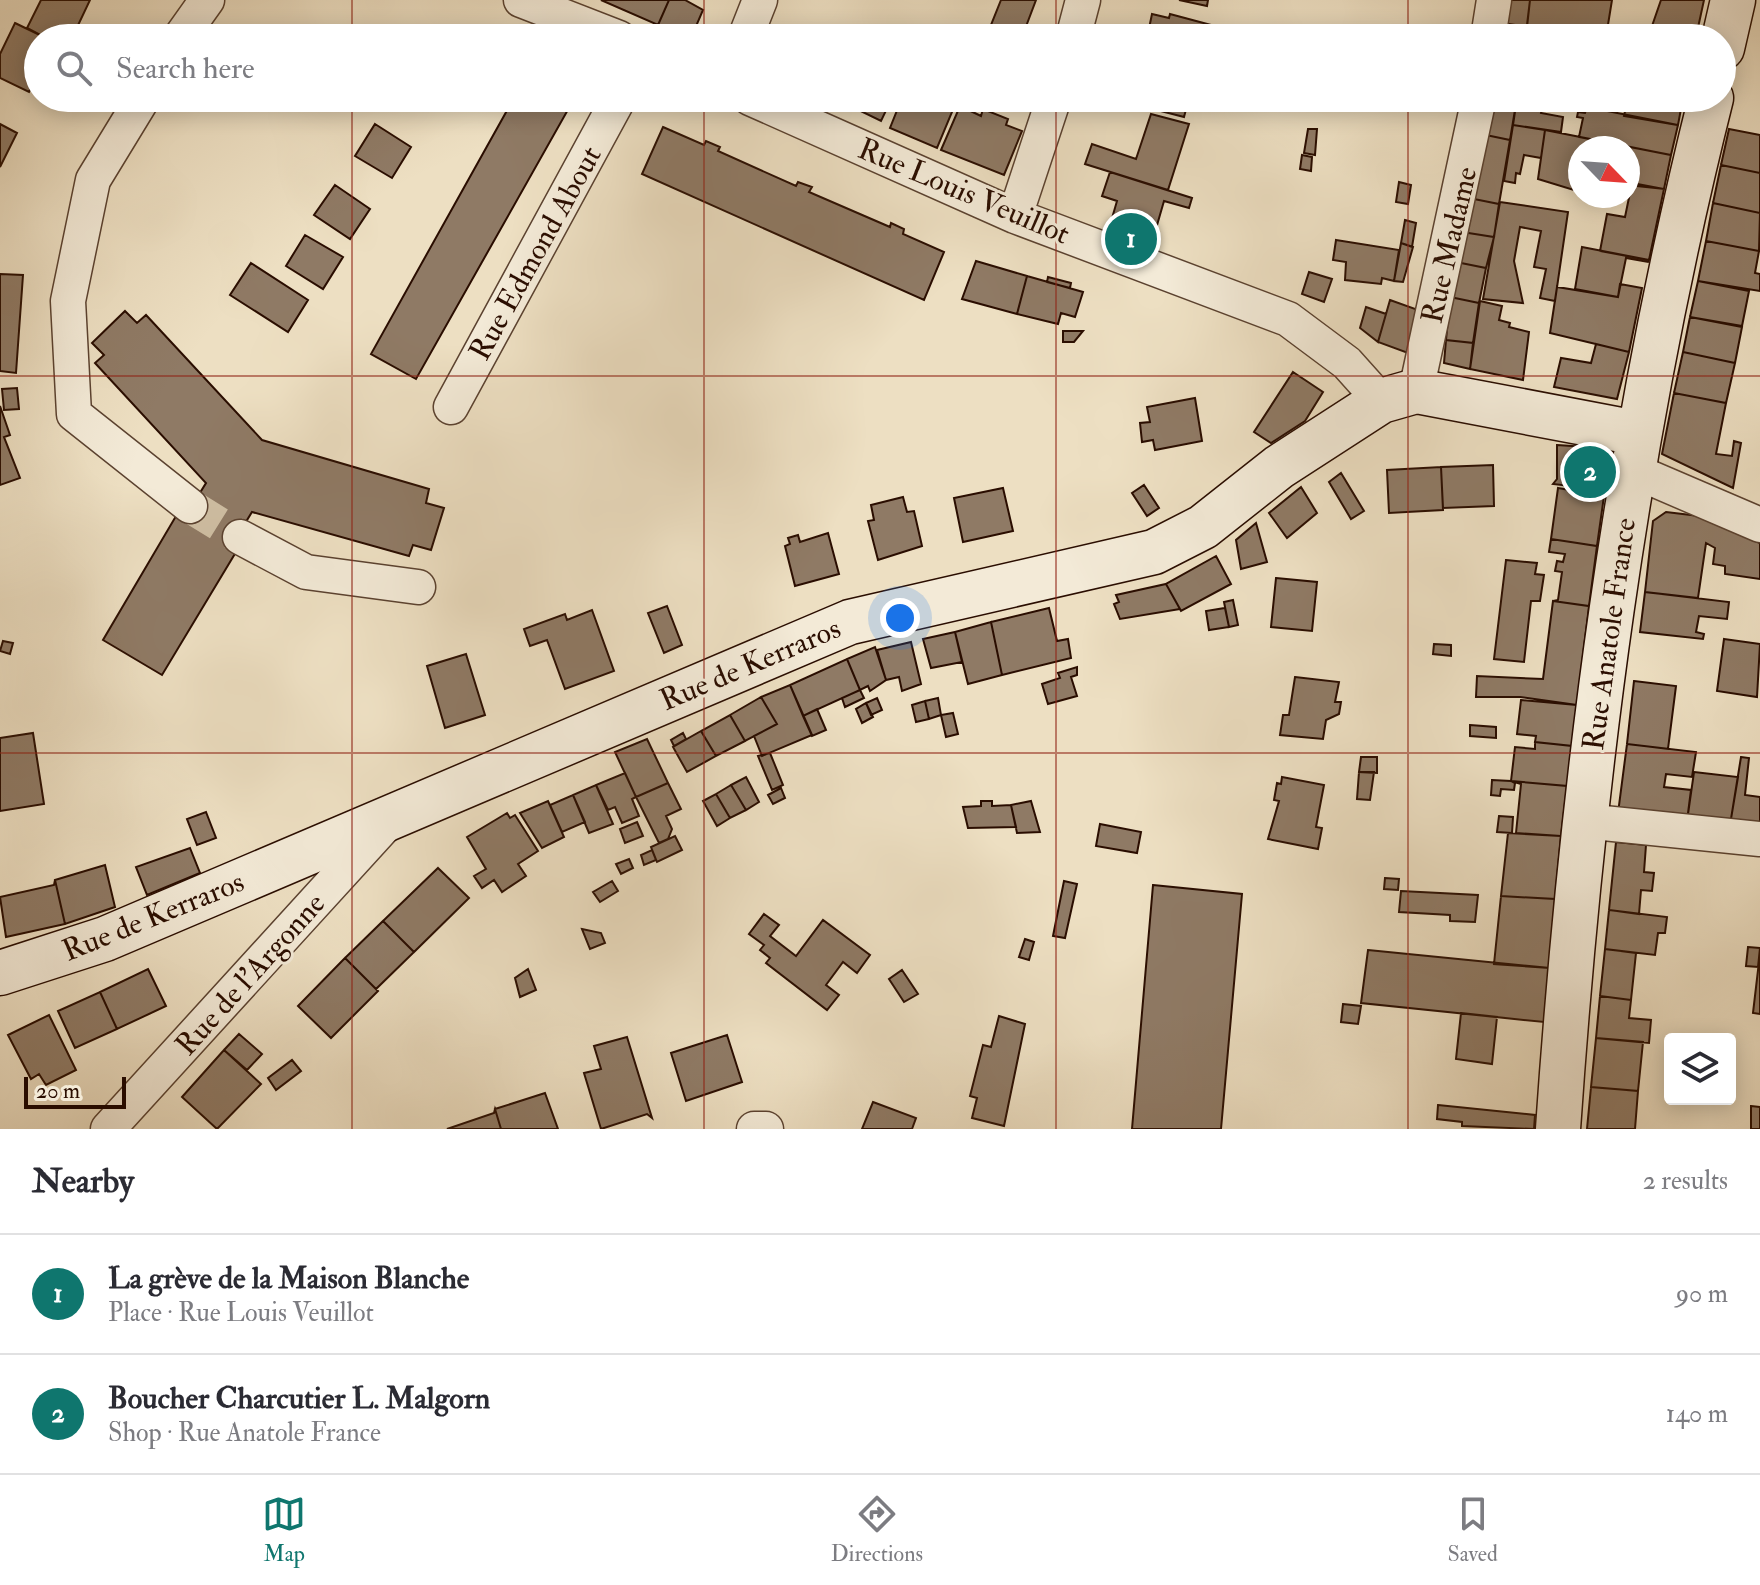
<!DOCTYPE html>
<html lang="en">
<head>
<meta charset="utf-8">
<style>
  body { margin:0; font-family:"IM FELL Double Pica",serif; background:#f2f2f3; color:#2b2b33 }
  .controls { position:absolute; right:24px; bottom:24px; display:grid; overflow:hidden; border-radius:8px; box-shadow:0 4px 20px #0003 }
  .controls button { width:72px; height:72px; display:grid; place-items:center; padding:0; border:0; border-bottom:2px solid #e1e1e2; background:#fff; color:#2b2b33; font:40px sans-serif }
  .compass { position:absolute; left:1568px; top:136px; width:72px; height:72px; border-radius:50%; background:#fff; box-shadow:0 4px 20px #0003; rotate:115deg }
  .scale { position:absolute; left:24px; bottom:20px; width:102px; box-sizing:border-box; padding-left:8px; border:4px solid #2a0d00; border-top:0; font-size:22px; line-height:28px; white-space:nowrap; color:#2a0d00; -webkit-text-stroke:6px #f3ead7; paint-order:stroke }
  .you { position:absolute; left:900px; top:618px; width:28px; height:28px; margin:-20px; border:6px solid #fff; border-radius:50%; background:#1a73e8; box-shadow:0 0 0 12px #1a73e833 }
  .badge { display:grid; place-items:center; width:52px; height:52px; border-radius:50%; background:#0f766e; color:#fff; font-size:26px; font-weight:700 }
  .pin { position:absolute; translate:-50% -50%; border:4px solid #fff; box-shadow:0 2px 8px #0006 }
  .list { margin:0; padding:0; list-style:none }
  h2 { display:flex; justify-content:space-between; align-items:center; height:104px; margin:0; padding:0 32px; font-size:34px }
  h2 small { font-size:26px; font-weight:400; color:#7c7c81 }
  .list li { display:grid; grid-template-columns:52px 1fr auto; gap:24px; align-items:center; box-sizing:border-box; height:120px; padding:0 32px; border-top:2px solid #e1e1e2 }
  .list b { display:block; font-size:30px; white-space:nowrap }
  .list p { margin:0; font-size:26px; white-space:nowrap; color:#7c7c81 }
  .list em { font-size:26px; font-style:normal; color:#7c7c81 }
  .icon { flex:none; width:44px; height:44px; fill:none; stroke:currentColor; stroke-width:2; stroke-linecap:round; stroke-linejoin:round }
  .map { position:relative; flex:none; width:1760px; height:1129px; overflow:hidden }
  .search { position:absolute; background:#fff; box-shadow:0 4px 20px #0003; left:24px; right:24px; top:24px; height:88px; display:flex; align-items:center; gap:20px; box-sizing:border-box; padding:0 28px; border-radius:44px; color:#7c7c81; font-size:30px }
  .sheet { height:344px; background:#fff }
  nav { display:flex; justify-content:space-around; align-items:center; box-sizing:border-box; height:112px; border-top:2px solid #e1e1e2; background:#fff; font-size:22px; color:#7c7c81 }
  nav a { display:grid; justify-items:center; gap:4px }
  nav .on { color:#0f766e }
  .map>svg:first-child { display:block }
  .building { fill:#8f7a65; stroke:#2a0d00; stroke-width:2 }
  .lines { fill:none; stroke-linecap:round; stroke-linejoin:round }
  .street-tunnel { stroke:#d0c0a5; stroke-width:34; stroke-dasharray:34 17; stroke-linecap:butt }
  .street-casing { stroke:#5b4230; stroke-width:37 }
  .secondary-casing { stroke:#2a0d00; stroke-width:47 }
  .street { stroke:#f3ead7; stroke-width:34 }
  .secondary { stroke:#f3ead7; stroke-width:44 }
  .grid { fill:none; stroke:#8f2418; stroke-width:2; stroke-opacity:0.55 }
  .labels { text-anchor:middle; stroke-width:6; stroke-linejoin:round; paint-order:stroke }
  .street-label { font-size:30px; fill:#2a0d00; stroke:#f3ead7 }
</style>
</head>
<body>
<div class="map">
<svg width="1760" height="1129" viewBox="0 0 1760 1129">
  <rect width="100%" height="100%" fill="#eddfc2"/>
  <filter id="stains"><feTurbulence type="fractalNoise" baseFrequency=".0025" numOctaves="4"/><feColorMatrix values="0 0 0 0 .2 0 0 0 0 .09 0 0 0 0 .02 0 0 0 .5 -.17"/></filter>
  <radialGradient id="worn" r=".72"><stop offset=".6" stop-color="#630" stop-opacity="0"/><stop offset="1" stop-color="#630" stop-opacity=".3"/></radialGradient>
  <path class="building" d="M41,0H90L72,38H46L27,28Z
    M601,0H669L658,25Z
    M669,0H685L703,10L691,38L658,25Z
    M1001,0H1036L1022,37L991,25Z
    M1179,0H1208L1207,6Z
    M1499,0H1530L1527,27L1497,22Z
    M1530,0H1612L1606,37L1527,25Z
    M1661,0H1704L1696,37L1647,27L1652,26Z
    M1152,14L1169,18L1170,14L1211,25L1207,38H1147Z
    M1497,22L1527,27L1525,38H1495Z
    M15,23L46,38H38V74L29,92L0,78V54Z
    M1647,27L1696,37V38H1644Z
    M1563,30L1606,37L1605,38H1562Z
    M514,98L574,99L416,379L371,354Z
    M834,98H892L881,121Z
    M902,98L957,100L937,148L890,128Z
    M1151,98H1189L1184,117L1149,108Z
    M1486,98H1517L1510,140L1481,134Z
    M1517,98H1544L1541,113L1563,117L1561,132L1513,125Z
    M1628,98H1683L1678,125L1624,116Z
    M960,106L981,116L983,109L1008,119L1006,125L1022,131L1004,175L941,150Z
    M1587,107L1678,125L1671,155L1579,137L1583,118L1577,117L1578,112L1585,113Z
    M1151,114L1189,124L1168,190L1085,164L1092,144L1136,159Z
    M0,124L17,133L0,167Z
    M375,124L411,147L392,178L355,156Z
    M1513,125L1545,130L1541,158L1524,155L1520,174L1516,173L1515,183L1504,181Z
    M663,127L704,145L706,141L720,147L718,151L796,186L798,182L812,187L809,192L890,227L891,223L904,229L903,234L944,252L924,300L642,174Z
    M1308,129H1317L1315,155L1304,153Z
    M1729,129L1760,135V173L1721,165Z
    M1545,130L1671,155L1664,189L1628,185V148H1580L1577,191L1538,179Z
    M1481,134L1510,140L1499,204L1469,198Z
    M1302,155L1312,157L1311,171L1300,169Z
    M1721,165L1760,173V213L1713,203Z
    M1110,172L1192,198L1189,208L1164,201L1151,246L1108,232L1117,201L1102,196Z
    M1399,182L1411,185L1408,204L1396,202Z
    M1632,183L1664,189L1649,260L1600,251L1607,214L1625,217Z
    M335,185L370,209L350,239L314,215Z
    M1469,198L1499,204L1494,237L1462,232Z
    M1500,202L1568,212L1555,301L1540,298L1546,269L1534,267L1541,231L1520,227L1514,261L1523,303L1483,299Z
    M1713,203L1760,213L1759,251L1706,241Z
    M1405,220L1416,223L1412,247L1401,243Z
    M1462,232L1494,237L1486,268L1456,262Z
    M305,235L343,257L323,289L286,266Z
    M1336,240L1399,250L1394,281L1382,278L1381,284L1345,280L1346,262L1333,260Z
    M1706,241L1759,251L1755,273L1760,274V291L1698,281Z
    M1401,243L1413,247L1403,282L1394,281Z
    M1582,247L1649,260L1648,262L1626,258L1618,297L1575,289Z
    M976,261L1027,276L1017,314L962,299Z
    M1456,262L1486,268L1479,303L1450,297Z
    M251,263L308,300L288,332L230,295Z
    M1309,272L1332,279L1324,302L1302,294Z
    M0,274L23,275L16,373L0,371Z
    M1027,276L1083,292L1075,317L1061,313L1058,324L1017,314Z
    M1048,277L1071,283L1070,288L1047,282Z
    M1698,281L1749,291L1742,326L1690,317Z
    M1620,284L1642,288L1629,352L1550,333L1557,287L1618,297Z
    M1450,297L1479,303L1473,343L1446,340Z
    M1390,300L1421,311L1408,353L1378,342Z
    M1480,301L1502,306L1499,320L1510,323L1509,327L1529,332L1523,380L1470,369Z
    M1366,307L1386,314L1378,342L1360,328Z
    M125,311L137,323L146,315L262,440L429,489L426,503L444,508L431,550L413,545L409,556L252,512L230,548L236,552L162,675L103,640L176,516L183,520L206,483L95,363L104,355L92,343Z
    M1690,317L1742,327L1735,363L1683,352Z
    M1063,331H1083L1074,342H1063Z
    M1446,340L1473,343L1470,369L1444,363Z
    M1596,344L1629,352L1617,399L1554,387L1561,358L1591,363Z
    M1683,352L1735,363L1726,403L1674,393Z
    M1293,372L1323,392L1305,421L1271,443L1254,432Z
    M17,388L19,409L4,410L2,389Z
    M1674,393L1726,403L1716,454L1732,456L1734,441L1741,443L1733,488L1662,454Z
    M1195,398L1202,441L1155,450L1153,440L1142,442L1140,423L1150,422L1147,407Z
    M0,406L10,435L4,437L20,478L0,485Z
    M1557,445L1587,447L1608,472L1605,490L1553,484L1557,479Z
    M1493,465L1494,506L1443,508L1441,467Z
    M1441,467L1443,510L1389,513L1387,470Z
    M1341,473L1364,511L1351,519L1329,482Z
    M1144,485L1159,508L1147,516L1132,493Z
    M1301,487L1317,513L1287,538L1269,513Z
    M1003,488L1013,531L963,542L954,498Z
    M1558,488L1604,496L1597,546L1551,539Z
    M903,497L907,512L914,511L922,546L878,560L868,521L874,520L871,505Z
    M1666,512L1699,516L1760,543V579L1725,574V566L1713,564L1715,548L1706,543L1698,598L1645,592L1653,521Z
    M1256,523L1267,562L1241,569L1236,540Z
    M828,533L839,574L795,586L785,546L790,544L788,538L798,535L800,542Z
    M1551,539L1597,546L1589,606L1553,601L1558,600L1562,572L1555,571L1557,561L1563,562L1565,554L1549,552Z
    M1216,556L1231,584L1181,611L1166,584Z
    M1506,560L1537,563L1535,574L1544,575L1540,601H1531L1524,662L1494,659Z
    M1276,578L1317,582L1312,631L1271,627Z
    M1166,584L1180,609L1120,619L1114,604L1119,602L1116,595Z
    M1645,592L1729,602L1727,619L1699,616L1696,632L1704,634L1703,639L1640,632Z
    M1233,600L1238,625L1229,627L1224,602Z
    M1553,601L1589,606L1577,705L1520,697H1476L1477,676L1543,679Z
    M667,606L682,645L664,653L648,613Z
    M1049,608L1057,641L1068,639L1071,658L1002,675L991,622Z
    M1225,608L1229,627L1209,630L1206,611Z
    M592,610L614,671L565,689L547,640L530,646L524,629L565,614L567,620Z
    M991,622L1002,675L968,684L955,632Z
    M955,632L962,662L931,668L923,639Z
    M1724,639L1760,644L1757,697L1717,691Z
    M3,641L13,643L10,654L0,651Z
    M911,642L921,684L902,691L899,677L886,680L877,650Z
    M1434,644L1451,645V656L1433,654Z
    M875,647L886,680L870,691L868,686L860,690L847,659Z
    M466,654L485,715L445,728L427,666Z
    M847,659L860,690L803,716L790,685Z
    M1077,667V675L1071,677L1077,696L1048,704L1042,684L1060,678L1058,673Z
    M1295,677L1339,682L1335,702H1341L1339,714L1326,720L1323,739L1280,735L1283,715H1289Z
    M1634,681L1676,686L1668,749L1627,744Z
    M790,685L812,735L762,756L754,736L777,724L761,697Z
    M860,690L864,698L845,707L842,698Z
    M761,697L777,724L745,741L730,715Z
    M877,698L882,710L871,715L866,703Z
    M938,698L941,715L929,719L925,701Z
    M1521,700L1577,705L1572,746L1535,742L1536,736L1517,734Z
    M925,701L929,719L916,722L912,705Z
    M866,703L873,717L862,723L856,709Z
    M817,709L826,730L812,736L803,716Z
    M953,713L958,734L946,737L941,715Z
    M730,715L745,741L716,756L701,731Z
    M1470,725L1496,727V738L1470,736Z
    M701,731L716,756L687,772L673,747Z
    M33,733L44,804L0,811V738Z
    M683,733L686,739L674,746L671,740Z
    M647,739L668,783L636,797L615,752Z
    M1535,742L1572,746L1567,786L1511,781L1515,747L1535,749Z
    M1627,744L1696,752L1692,777L1666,774L1664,787L1691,790L1687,821L1618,813Z
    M770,753L783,785L772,790L758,756Z
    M1361,757H1377V773L1359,772Z
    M1741,757L1749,758L1745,795L1760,797V828L1730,825Z
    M1359,772H1374L1370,800L1357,799Z
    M1694,772L1738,777L1730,825L1687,821Z
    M625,773L636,797L632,799L639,816L622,823L615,807L608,810L596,785Z
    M746,777L759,802L746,810L731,785Z
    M1282,777L1324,785L1316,827L1322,828L1318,849L1268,839L1279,801L1274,800L1277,783L1281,784Z
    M1492,780L1511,781L1515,783L1514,790L1501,789L1500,796L1491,795Z
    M1511,781L1567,786L1561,836L1516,833L1521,784Z
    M668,783L681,809L666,816L672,829L668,839L659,843L636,797Z
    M596,785L613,824L589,833L573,795Z
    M731,785L746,810L730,818L716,794Z
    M781,788L785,798L773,804L768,795Z
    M716,794L730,818L717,826L703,801Z
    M573,795L585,822L562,832L550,805Z
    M548,801L564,837L542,848L520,813Z
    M981,801H992V806L1011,805L1016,827L968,828L963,807L981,806Z
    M1031,801L1040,832L1017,833L1011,805Z
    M206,812L216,838L197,845L187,819Z
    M507,813L510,818L515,815L538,851L518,864L526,876L502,892L494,880L482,888L474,876L486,869L467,837Z
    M1499,816L1513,817L1512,833L1497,832Z
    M637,822L643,836L625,843L620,829Z
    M1100,824L1141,832L1137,853L1096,846Z
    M1508,833L1561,836L1555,899L1501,896Z
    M675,836L682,850L657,862L651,847Z
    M1616,842L1646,845L1644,872L1654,873L1652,891L1641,890L1639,914L1609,910Z
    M190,848L200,873L147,895L136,867Z
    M652,850L656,860L644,865L641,855Z
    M629,859L633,868L621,874L616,864Z
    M105,865L115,907L65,924L55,880Z
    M438,868L469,898L414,952L383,921Z
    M1385,878L1399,879L1398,890L1384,889Z
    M55,880L65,924L6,937L0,897L54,885Z
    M612,881L618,891L600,902L593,892Z
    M1064,881L1077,884L1065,938L1053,936Z
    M1153,885L1242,894L1221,1129H1132Z
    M1401,891L1478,895L1475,922L1450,921V915L1399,912Z
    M1501,896L1555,899L1549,968L1494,964Z
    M1609,910L1667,917L1665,933H1658L1655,955L1605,949Z
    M764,914L779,925L770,936L796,956L823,920L870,955L857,973L843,962L826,985L839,995L827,1010L766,963L770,958L760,950L764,945L749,934Z
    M383,921L414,952L376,989L345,958Z
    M582,929L601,933L605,943L590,949Z
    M1025,939L1034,942L1029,960L1019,957Z
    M1748,947L1760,948L1758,967L1746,966Z
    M1605,949L1636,953L1631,1000L1600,996Z
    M1368,950L1549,968L1544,1022L1361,1003Z
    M1760,953V1014L1753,1013Z
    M345,958L378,991L331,1038L298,1006Z
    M148,969L166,1006L117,1029L100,992Z
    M528,969L536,990L520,997L515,978Z
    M902,970L918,994L904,1002L889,979Z
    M100,992L117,1029L75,1048L58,1011Z
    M1600,996L1631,1000L1629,1018L1651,1020L1649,1043L1596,1038Z
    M1343,1004L1361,1006L1358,1024L1341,1022Z
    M1461,1013L1497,1017L1492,1064L1456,1059Z
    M49,1015L76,1070L46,1085L39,1074L31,1079L8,1035Z
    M999,1016L1025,1024L1004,1126L972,1118L977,1098L970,1096L983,1045L991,1047Z
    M239,1034L262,1054L247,1070L224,1050Z
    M727,1035L742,1082L686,1101L671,1053Z
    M627,1037L652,1118L647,1114L601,1129L584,1073L601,1069L594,1046Z
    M1596,1038L1643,1042L1638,1091L1591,1087Z
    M224,1050L261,1084L217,1129L182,1097Z
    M292,1060L301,1071L276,1090L268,1078Z
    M1591,1087L1638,1091L1635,1129H1587Z
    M545,1093L558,1129H501L495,1109Z
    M873,1102L916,1118L912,1129H862Z
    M1438,1105L1535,1115L1534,1129L1462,1126V1122L1437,1119Z
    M1751,1106L1760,1107V1129H1751Z
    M495,1109L501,1129H447L494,1113Z"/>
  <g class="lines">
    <path class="street-tunnel" d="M190,506L240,537"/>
    <g class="street-casing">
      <path id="street" d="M521,0L619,38
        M180,38L207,0
        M745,38L760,0
        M1073,38L1083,0
        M1488,38L1494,0
        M143,98L93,180L68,301L74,414L190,506
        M750,98L1015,216L1288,319L1347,363L1381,401
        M1015,216L1054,98
        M1416,391L1479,98
        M451,407L619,98
        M1632,470L1760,525
        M240,537L306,572L418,587
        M1584,821L1760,839
        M108,1129L388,822
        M754,1129H766"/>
    </g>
    <g class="secondary-casing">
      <path id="secondary" d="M1722,48L1733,0
        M0,973L105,939L850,622L1154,552L1203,527L1279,467L1381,401L1416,391L1637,433
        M1558,1129C1582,781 1626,436 1711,98"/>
    </g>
    <use href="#street" class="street"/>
    <use href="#secondary" class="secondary"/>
  </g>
  <path class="grid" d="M352,0V38M704,0V38M1056,0V38M1408,0V38M352,98V1129M704,98V1129M1056,98V1129M1408,98V1129M0,376H1760M0,753H1760"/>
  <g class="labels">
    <g class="street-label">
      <text transform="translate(964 191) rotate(23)" y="10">Rue Louis Veuillot</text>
      <text transform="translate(1449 245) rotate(-77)" y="10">Rue Madame</text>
      <text transform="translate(535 253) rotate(-61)" y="10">Rue Edmond About</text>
      <text transform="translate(1609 634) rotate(-82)" y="10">Rue Anatole France</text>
      <text transform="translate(750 664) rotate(-23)" y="10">Rue de Kerraros</text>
      <text transform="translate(153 916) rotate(-22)" y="10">Rue de Kerraros</text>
      <text transform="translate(250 974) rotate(-48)" y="10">Rue de l'Argonne</text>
    </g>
  </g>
  <rect width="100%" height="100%" filter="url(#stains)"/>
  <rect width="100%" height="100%" fill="url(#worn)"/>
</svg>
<div class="controls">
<button><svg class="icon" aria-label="layers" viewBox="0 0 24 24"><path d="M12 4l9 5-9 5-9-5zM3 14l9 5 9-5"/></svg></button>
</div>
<svg class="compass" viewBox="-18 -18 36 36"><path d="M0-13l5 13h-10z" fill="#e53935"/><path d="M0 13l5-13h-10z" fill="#7c7c81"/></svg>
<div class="scale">20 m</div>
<div class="you"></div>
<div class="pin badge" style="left:1131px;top:239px">1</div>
<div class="pin badge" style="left:1590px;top:472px">2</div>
<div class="search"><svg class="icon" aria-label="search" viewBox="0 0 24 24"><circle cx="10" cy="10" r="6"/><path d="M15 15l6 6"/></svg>Search here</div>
</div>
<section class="sheet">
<h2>Nearby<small>2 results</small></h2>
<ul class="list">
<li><span class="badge">1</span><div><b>La grève de la Maison Blanche</b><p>Place · Rue Louis Veuillot</p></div><em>90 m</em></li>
<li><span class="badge">2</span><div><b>Boucher Charcutier L. Malgorn</b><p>Shop · Rue Anatole France</p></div><em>140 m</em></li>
</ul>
</section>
<nav>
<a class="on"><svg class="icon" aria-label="map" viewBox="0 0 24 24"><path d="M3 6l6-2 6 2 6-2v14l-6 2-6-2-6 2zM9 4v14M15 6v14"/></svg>Map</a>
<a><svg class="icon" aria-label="directions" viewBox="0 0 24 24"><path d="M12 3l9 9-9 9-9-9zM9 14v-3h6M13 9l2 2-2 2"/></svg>Directions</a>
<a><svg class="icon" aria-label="saved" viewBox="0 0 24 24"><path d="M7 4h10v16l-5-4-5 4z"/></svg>Saved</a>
</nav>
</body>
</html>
